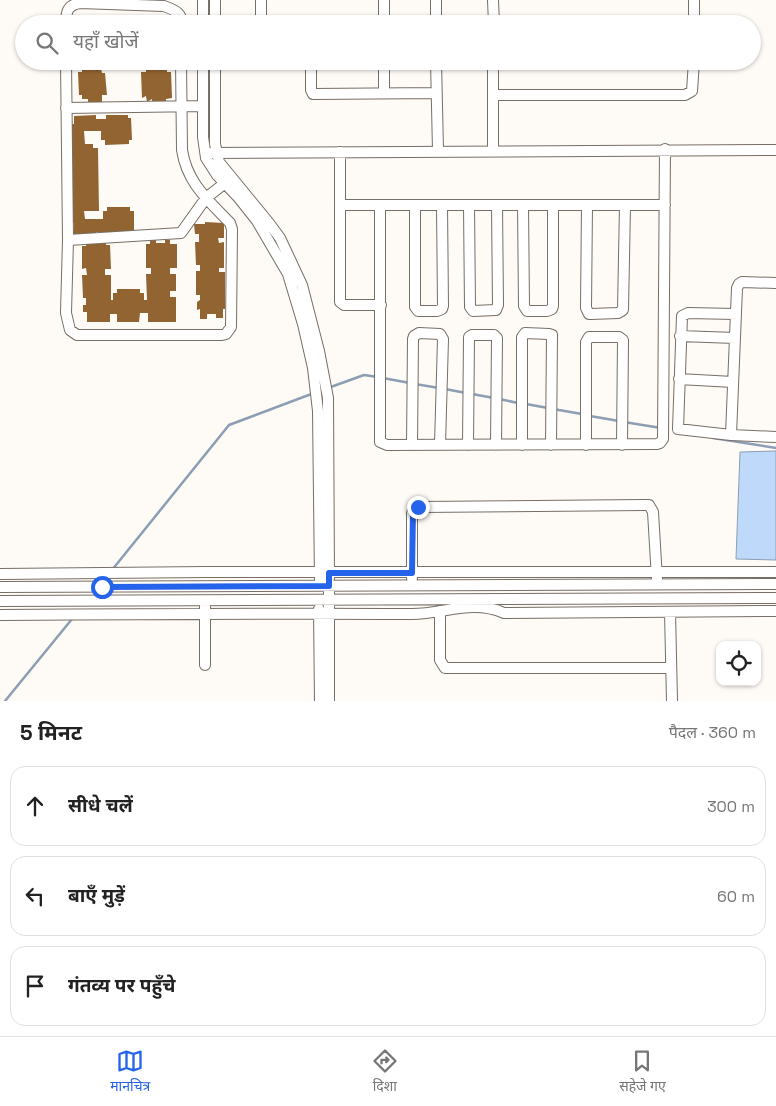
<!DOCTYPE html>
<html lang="hi">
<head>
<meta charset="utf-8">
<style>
  body { margin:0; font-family:"Space Grotesk","Noto Sans Devanagari",sans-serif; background:#f2f2f2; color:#222 }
  .controls { position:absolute; right:15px; bottom:15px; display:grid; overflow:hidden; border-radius:10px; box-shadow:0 1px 4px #0004 }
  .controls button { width:45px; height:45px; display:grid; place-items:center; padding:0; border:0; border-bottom:1px solid #e0e0e0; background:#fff; color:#222; font:25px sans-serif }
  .stop { position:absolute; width:15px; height:15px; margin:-11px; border:4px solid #2563eb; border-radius:50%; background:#fff }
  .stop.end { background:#2563eb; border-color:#fff; box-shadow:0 1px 5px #0008 }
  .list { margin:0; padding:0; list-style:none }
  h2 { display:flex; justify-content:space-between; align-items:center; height:65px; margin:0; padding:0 20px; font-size:21px }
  h2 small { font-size:16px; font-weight:400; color:#767676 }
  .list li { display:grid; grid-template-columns:32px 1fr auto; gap:15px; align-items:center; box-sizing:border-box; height:80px; margin:0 10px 10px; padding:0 10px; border:1px solid #e0e0e0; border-radius:15px }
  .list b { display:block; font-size:19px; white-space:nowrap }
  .list em { font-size:16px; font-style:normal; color:#767676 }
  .icon { flex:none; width:28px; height:28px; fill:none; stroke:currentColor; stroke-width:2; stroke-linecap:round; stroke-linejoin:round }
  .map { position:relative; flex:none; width:776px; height:701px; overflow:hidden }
  .search { position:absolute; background:#fff; box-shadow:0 1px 4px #0004; left:15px; right:15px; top:15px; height:55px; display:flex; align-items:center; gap:12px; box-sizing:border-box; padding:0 18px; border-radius:28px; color:#767676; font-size:19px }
  .sheet { height:335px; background:#fff }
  nav { display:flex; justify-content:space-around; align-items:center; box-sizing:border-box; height:70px; border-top:1px solid #e0e0e0; background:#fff; font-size:14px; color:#767676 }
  nav a { display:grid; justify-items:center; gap:2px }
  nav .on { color:#2563eb }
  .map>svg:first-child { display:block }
  .water { fill:#bed9f9; stroke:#8c9eb4 }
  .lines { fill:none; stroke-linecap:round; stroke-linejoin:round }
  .stream { stroke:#8c9eb4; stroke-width:2.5 }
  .building { fill:#916431 }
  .minor-casing { stroke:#776e65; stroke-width:12 }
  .minor { stroke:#fff; stroke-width:10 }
  .route { stroke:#2563eb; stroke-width:6 }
</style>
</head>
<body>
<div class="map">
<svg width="776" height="701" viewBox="0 0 776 701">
  <rect width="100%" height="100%" fill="#fefaf6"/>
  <path class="water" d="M776,451V560L736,559L740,452Z"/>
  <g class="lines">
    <path class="stream" d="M383,378L410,383
      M415,384L439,388
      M328,388L364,375L378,377
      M445,389L466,393
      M472,394L494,398
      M499,399L518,403
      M526,404L548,408
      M553,409L582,414
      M590,416L619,421
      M624,422L661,428
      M713,438L776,448
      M112,570L229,425L314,393
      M5,701L72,619"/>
  </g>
  <path class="building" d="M134,20V24H113V21Z
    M105,21V24H82V22Z
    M164,21L165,24H143L142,22Z
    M78,61H105V68H101L102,73H105L107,95H102V103L88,104V99H82V95H79L78,72H82V65H78Z
    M143,61H171V67H167V72H171L172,98L166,99V103L152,104V99L147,102L146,96L142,98L141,72H146V66H143Z
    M96,115V119H106V115H128V118H131L132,140H129V144L105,145V140H101V131H84L85,144H93V148H98L99,211H84L85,219H103V211H107V207H130V211H134V235L105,236V232H96V237H69V232L74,231V223H69V207H73V200H69V178H73V171H69V148H72V141H69V124H74V116Z
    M205,222L224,223V238H218L219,243L224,242V268H219V272H225V309H223V318H216V314H207V319H200V309L197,310V302L200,300V295H196V271H200V265H196L195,242H199V234H195L194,224H205Z
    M150,240H156V243H165V240H170V244H177V268H170V274H176V291H170V297H176V322H148V313H140L139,322H117V314H110V322H87V312H83V305H86V298H83L82,275H87L86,268L82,269V246H86V241H106V245H110L111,269H105V275H111V300H113V293H117V289H140V293H144V300H147L146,274H151V268H146V244H150Z"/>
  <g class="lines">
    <g class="minor-casing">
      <path id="minor" d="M261,0V24H384
        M436,0V24
        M493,0L494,24
        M66,24C66,12 67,5 80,3L164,6C174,10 182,12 182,24
        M203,24V0
        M215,24V0
        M384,24V0
        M494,24L570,22L575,24
        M604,24L608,21H694
        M694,24V0
        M66,61L68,240L66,313L70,330L77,335H222L226,334L231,327L232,229L230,223C208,200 187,183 182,150L181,61
        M203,61V137L206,158L217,175L238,197L257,221L288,274L303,324L313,368L318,411L320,580
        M215,61V144L219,162L269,223L280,238L302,285L319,351L328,398L329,578
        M311,61V90L313,94L436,93
        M384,61V93
        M436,61L438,151
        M494,95H685L692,91L694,61
        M66,108L203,106
        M493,151V61
        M340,152V302L344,305H381
        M211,153L776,150
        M341,205H665
        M380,205V442L387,445L657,444L660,443L663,439L665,149
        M415,205V307L418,311H437L442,309L443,306L442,205
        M469,205L470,307L473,311L496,310L498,305L497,205
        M523,205L524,306L527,311H547L552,309L553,306V205
        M587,205L586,308L589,314H591L618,313L623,310L625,205
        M68,240L181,233L206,198L225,183
        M736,314L688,313L682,316L678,429L731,435L776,437
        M680,336L735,338
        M679,379L733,382
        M731,435L737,288L739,284L742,282L776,283
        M412,445L413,339L414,336L419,333L440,334L443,339L440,445
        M468,445L469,337L472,335H494L497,338L496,445
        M522,445V337L525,333L549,334L552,335L551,445
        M586,445V342L589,337H619L623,340L622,445
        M0,574L206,572H776
        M412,578V514L413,510L418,507L644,505H649L653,512L657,579
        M0,587L776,584
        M329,592V701
        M0,601L776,598
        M205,606V665
        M319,609L320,701
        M440,611V660L445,668H671
        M670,612L672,701
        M0,615C137,614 275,613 412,614C445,614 472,599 504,613L776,611"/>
    </g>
    <use href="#minor" class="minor"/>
  </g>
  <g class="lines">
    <path class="route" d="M102,587L329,586V573H412L413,510L418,507"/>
  </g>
</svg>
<div class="controls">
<button><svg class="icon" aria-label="locate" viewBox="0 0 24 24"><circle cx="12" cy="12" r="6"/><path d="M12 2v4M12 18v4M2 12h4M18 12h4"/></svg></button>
</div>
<div class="stop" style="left:102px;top:587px"></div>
<div class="stop end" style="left:418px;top:507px"></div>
<div class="search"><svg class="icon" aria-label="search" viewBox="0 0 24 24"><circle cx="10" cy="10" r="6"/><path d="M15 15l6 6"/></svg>यहाँ खोजें</div>
</div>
<section class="sheet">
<h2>5 मिनट<small>पैदल · 360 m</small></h2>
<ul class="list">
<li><svg class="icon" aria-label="ahead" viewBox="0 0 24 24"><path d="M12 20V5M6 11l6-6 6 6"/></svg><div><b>सीधे चलें</b></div><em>300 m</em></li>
<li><svg class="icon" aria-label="left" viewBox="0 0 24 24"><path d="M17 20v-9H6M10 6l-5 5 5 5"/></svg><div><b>बाएँ मुड़ें</b></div><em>60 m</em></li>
<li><svg class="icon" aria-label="arrive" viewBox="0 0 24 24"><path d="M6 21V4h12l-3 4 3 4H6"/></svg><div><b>गंतव्य पर पहुँचे</b></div></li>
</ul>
</section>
<nav>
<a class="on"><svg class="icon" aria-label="map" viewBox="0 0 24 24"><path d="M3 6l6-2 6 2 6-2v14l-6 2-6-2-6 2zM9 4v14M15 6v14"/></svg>मानचित्र</a>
<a><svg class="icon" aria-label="directions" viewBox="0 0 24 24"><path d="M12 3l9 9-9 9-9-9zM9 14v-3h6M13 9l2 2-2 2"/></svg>दिशा</a>
<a><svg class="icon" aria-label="saved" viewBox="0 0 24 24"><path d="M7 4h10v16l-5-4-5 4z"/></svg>सहेजे गए</a>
</nav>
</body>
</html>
